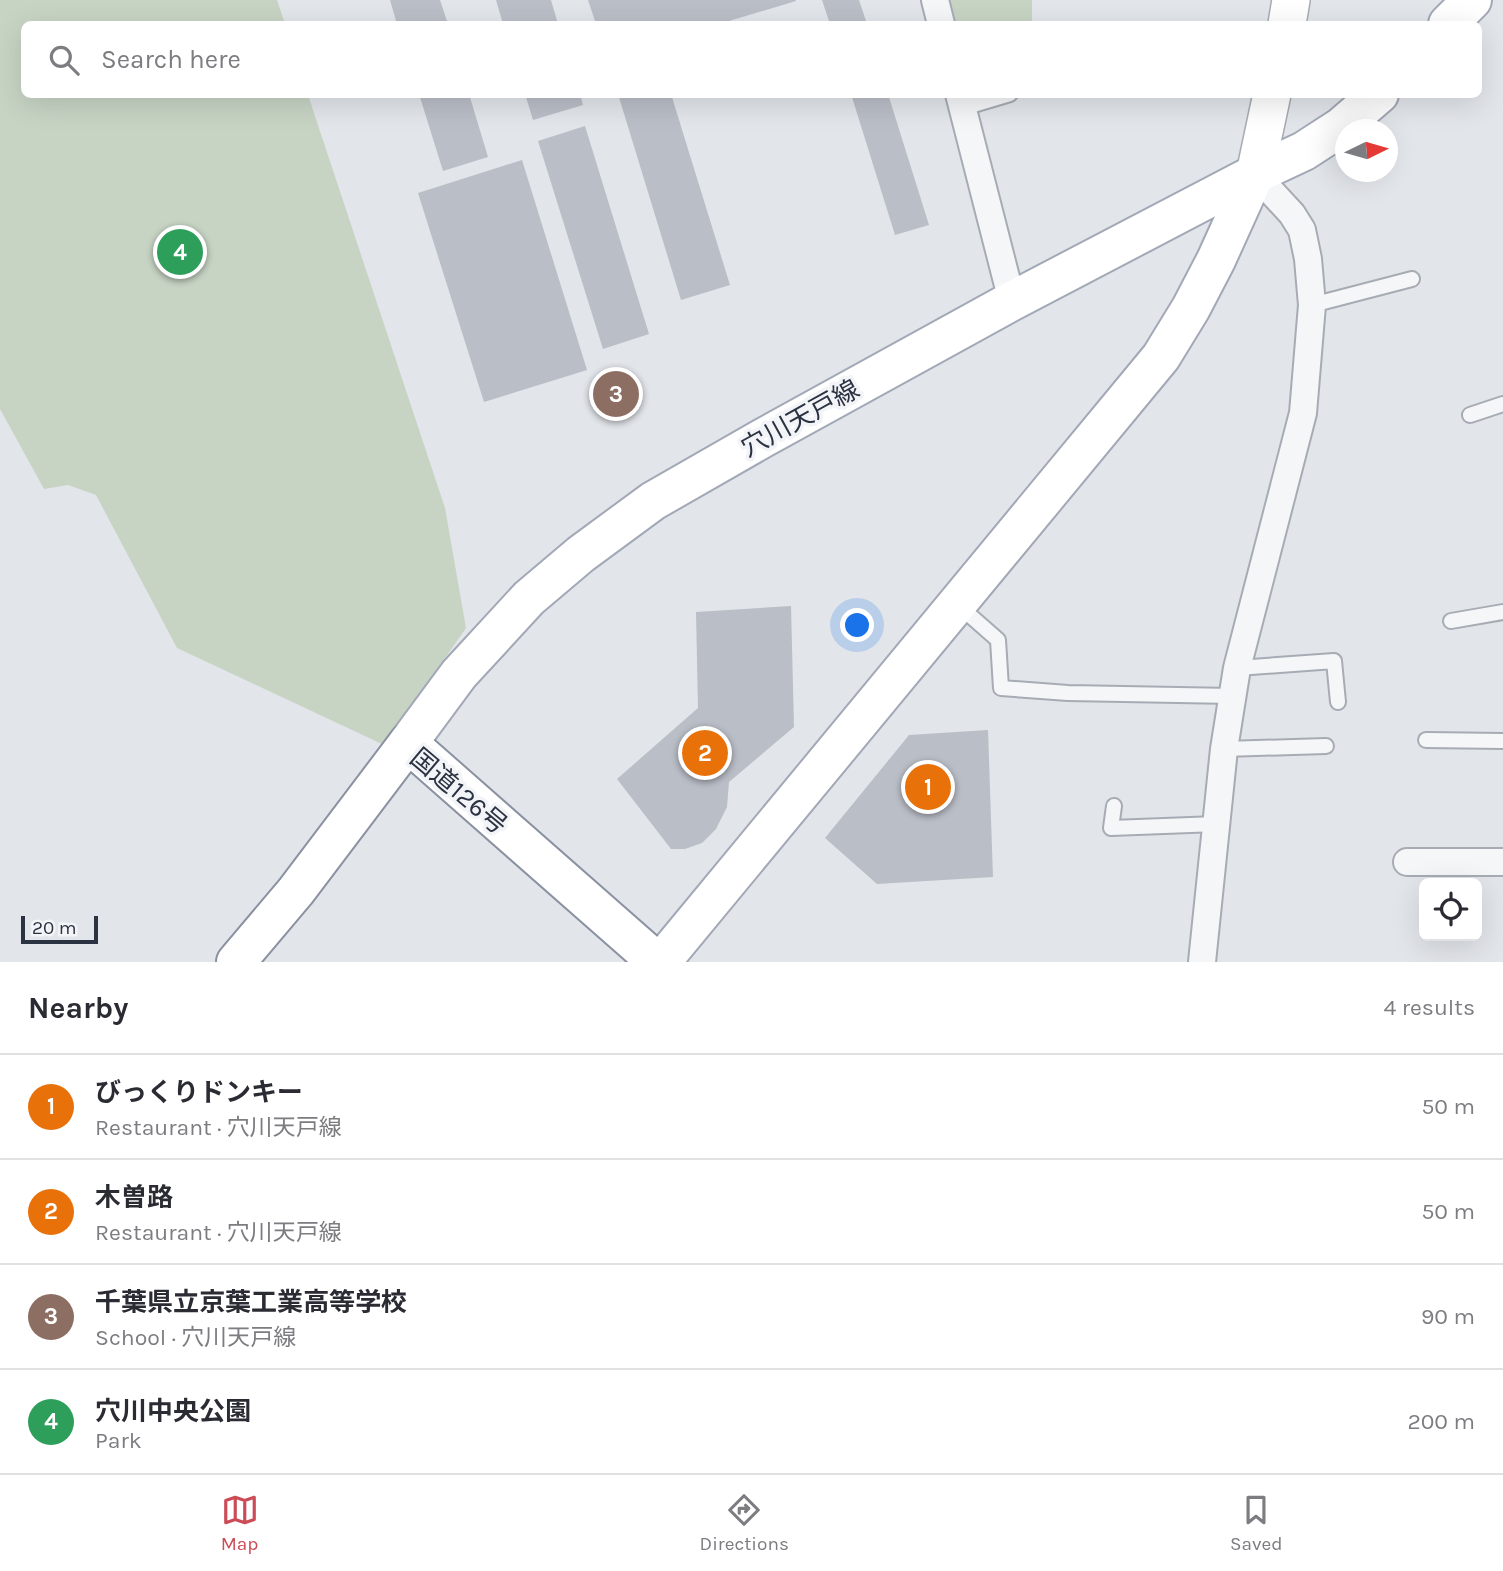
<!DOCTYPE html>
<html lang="en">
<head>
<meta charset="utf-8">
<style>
  body { margin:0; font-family:Karla,"Noto Sans JP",sans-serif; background:#f2f2f3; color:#2b2b33 }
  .controls { position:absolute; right:21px; bottom:21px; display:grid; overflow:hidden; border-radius:10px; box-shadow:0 7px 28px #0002 }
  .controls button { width:63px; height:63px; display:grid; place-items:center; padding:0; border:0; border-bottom:2px solid #e1e1e2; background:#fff; color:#2b2b33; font:35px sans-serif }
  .compass { position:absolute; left:1335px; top:119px; width:63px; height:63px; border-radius:50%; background:#fff; box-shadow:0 7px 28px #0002; rotate:85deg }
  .scale { position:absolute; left:21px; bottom:18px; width:77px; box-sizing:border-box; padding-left:7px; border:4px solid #2b3242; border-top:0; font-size:19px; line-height:24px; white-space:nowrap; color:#2b3242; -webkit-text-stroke:5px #f2f4f7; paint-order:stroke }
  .you { position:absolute; left:858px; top:626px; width:24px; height:24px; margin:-18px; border:5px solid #fff; border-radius:50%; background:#1a73e8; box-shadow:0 0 0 10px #1a73e833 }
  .badge { display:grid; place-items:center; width:46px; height:46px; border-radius:50%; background:#cb4b56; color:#fff; font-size:23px; font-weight:700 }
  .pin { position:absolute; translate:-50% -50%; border:4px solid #fff; box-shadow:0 2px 7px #0006 }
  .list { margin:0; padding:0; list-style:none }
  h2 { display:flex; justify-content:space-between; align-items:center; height:91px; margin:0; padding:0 28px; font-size:30px }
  h2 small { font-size:23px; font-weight:400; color:#7c7c81 }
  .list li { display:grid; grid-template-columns:46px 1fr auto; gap:21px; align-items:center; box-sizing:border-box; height:105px; padding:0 28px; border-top:2px solid #e1e1e2 }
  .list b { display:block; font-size:26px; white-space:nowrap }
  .list p { margin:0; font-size:23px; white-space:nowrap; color:#7c7c81 }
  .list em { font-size:23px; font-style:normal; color:#7c7c81 }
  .icon { flex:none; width:38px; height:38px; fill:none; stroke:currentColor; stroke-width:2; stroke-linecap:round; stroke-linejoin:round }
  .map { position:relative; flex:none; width:1503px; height:962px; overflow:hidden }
  .search { position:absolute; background:#fff; box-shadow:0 7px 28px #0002; left:21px; right:21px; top:21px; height:77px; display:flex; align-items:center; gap:18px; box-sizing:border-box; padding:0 24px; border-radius:10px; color:#7c7c81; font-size:26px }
  .sheet { height:511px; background:#fff }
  nav { display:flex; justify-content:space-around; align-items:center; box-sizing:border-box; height:98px; border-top:2px solid #e1e1e2; background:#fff; font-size:19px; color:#7c7c81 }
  nav a { display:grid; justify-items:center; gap:4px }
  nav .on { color:#cb4b56 }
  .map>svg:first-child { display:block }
  .green { fill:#c7d4c4 }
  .building { fill:#babec7 }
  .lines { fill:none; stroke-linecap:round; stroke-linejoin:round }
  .lane-casing { stroke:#a7acb4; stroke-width:18 }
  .street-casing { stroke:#a7acb4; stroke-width:30 }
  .secondary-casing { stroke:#a7acb4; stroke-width:40 }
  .primary-casing { stroke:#a2a8b6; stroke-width:42 }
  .highway-casing { stroke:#8a91a0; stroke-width:42 }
  .lane { stroke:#f5f6f8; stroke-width:14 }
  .street { stroke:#f5f6f8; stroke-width:26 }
  .secondary { stroke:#fff; stroke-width:37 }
  .primary { stroke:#fff; stroke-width:38 }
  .highway { stroke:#fff; stroke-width:38 }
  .labels { text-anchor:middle; stroke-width:7; stroke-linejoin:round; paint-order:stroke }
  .street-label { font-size:26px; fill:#2b3242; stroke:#f2f4f7 }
</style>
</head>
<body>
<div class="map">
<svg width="1503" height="962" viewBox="0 0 1503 962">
  <rect width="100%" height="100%" fill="#e2e5ea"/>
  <path class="green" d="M0,0H277L285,24H24V94L308,95L445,508L466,628L384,745L177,648L96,495L68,485L44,489L0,409Z
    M946,0H1032V24H952Z"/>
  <path class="building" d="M390,0H440L448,24H397Z
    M496,0H551L558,24H503Z
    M588,0H796V1L719,24H596Z
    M822,0H859L867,24H830Z
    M419,94H469L488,157L443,171Z
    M525,94H580L583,105L533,120Z
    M618,94H671L730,285L681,300Z
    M851,94H888L929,225L895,235Z
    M585,126L649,334L603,349L538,141Z
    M522,160L587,370L484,402L418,193Z
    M791,606L794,727L729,782L727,807L716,829L702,843L685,849H671L617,779L698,708L696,612Z
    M988,730L993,877L877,884L825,838L909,735Z"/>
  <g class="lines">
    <g class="lane-casing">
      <path id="lane" d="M963,108L1010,94
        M1312,305L1412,279
        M1470,415L1503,404
        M957,604L998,640L1001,688L1068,693L1233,696
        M1451,621L1503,612
        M1237,668L1334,661L1338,702
        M1426,740L1503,741
        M1224,749L1326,746
        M1114,806L1111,828L1217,824"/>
    </g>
    <g class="street-casing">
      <path id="street" d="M935,0L941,24
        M959,94L1012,301
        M1407,862H1503
        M1202,962L1224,749L1237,668L1303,413L1312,305L1308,259L1302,230L1292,214L1255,174"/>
    </g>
    <g class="secondary-casing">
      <path id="secondary" d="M1287,24L1291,0
        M1255,174L1272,94"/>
    </g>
    <g class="primary-casing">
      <path id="primary" d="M1448,24L1472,0
        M408,743L459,674L529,598L581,554L653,501L763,438L1012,301L1255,174L1304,151L1341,127L1379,94
        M661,962L1161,357L1191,308L1216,260L1255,174"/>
    </g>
    <g class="highway-casing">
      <path id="highway" d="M236,962L296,891L408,743L657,962"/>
    </g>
    <use href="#lane" class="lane"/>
    <use href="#street" class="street"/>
    <use href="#secondary" class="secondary"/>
    <use href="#primary" class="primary"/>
    <use href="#highway" class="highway"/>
  </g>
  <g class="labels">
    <g class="street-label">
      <text transform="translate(800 418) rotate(-29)" y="9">穴川天戸線</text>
      <text transform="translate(459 791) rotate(40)" y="9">国道126号</text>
    </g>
  </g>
</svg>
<div class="controls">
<button><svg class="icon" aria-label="locate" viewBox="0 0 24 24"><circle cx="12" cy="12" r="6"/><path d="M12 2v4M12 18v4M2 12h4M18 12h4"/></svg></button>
</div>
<svg class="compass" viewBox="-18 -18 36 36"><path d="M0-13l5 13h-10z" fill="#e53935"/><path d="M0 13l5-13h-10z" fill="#7c7c81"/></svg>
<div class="scale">20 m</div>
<div class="you"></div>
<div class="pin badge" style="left:928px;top:787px;background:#e8710a">1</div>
<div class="pin badge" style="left:705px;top:753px;background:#e8710a">2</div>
<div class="pin badge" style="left:616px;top:394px;background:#8d6e63">3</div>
<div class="pin badge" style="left:180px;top:252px;background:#2e9e5b">4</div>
<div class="search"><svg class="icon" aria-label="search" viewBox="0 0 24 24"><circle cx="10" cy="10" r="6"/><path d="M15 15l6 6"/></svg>Search here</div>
</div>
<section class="sheet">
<h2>Nearby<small>4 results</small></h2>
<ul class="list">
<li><span class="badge" style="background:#e8710a">1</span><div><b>びっくりドンキー</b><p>Restaurant · 穴川天戸線</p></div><em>50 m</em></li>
<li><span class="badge" style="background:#e8710a">2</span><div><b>木曽路</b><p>Restaurant · 穴川天戸線</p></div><em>50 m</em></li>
<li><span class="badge" style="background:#8d6e63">3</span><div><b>千葉県立京葉工業高等学校</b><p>School · 穴川天戸線</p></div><em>90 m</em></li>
<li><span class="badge" style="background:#2e9e5b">4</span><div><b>穴川中央公園</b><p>Park</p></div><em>200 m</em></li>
</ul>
</section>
<nav>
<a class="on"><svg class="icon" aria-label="map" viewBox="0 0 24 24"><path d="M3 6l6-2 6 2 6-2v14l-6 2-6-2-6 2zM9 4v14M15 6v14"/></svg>Map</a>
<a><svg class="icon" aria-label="directions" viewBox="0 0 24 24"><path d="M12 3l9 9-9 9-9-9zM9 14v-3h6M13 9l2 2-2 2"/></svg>Directions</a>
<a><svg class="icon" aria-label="saved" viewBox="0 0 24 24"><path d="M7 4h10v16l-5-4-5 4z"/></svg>Saved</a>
</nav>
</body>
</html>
